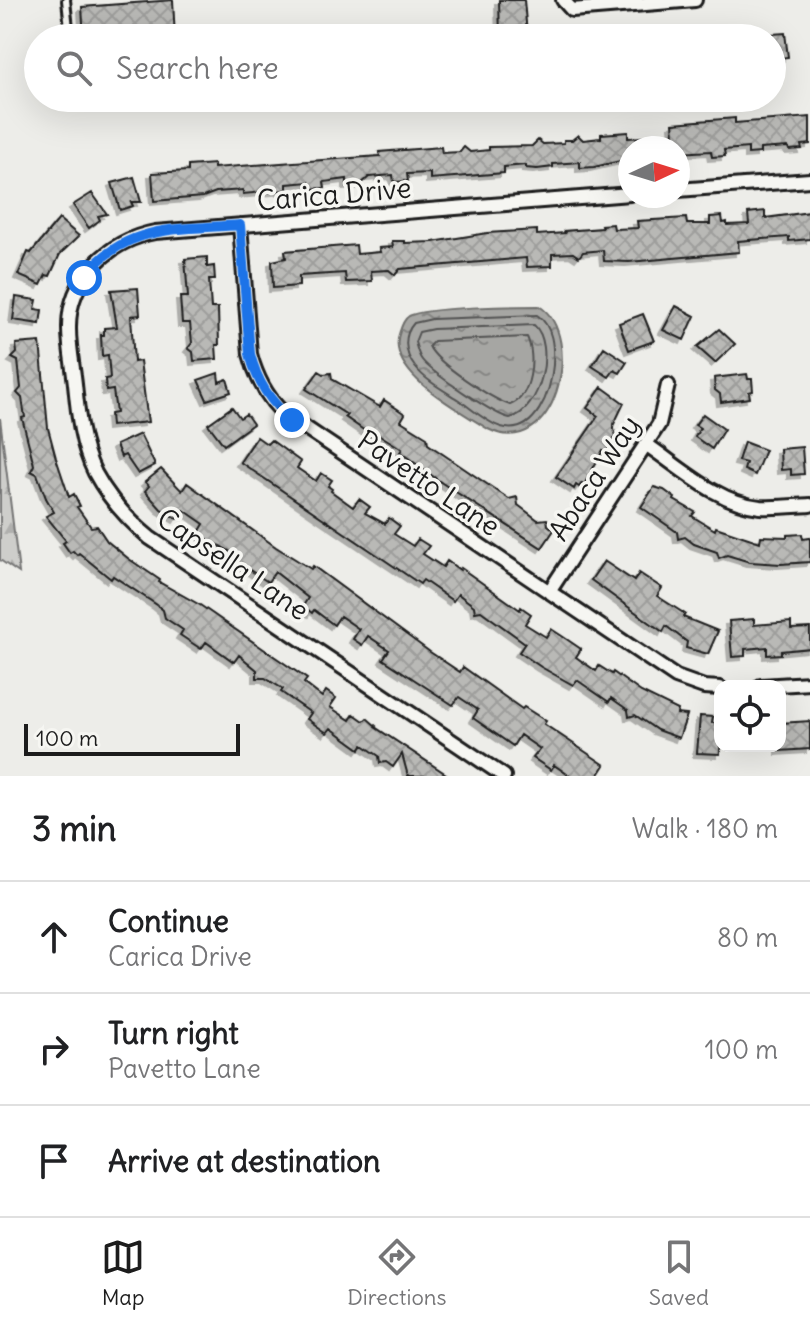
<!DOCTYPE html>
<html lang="en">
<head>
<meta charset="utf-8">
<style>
  body { margin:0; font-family:Delius,sans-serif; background:#f2f2f2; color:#202124 }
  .controls { position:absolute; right:24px; bottom:24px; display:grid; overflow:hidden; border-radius:16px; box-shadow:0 8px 32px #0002 }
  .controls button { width:72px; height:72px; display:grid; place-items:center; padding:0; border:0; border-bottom:2px solid #e0e0e0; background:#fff; color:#202124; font:40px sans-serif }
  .compass { position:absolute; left:618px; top:136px; width:72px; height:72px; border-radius:50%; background:#fff; box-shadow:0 8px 32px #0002; rotate:86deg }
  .scale { position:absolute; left:24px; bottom:20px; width:216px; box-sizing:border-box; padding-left:8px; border:4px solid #1c1c1c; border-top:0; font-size:22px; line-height:28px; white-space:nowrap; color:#1c1c1c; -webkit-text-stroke:6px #f6f6f2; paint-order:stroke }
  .stop { position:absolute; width:24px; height:24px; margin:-18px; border:6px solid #1a73e8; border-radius:50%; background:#fff }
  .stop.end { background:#1a73e8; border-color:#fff; box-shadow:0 2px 8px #0008 }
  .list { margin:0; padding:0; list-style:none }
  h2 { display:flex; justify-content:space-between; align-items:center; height:104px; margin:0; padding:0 32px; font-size:34px }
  h2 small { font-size:26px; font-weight:400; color:#757577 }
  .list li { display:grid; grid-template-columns:52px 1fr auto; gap:24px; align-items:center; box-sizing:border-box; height:112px; padding:0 32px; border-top:2px solid #e0e0e0 }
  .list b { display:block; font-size:30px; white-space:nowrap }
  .list p { margin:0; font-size:26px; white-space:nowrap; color:#757577 }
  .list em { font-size:26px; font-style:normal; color:#757577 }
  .icon { flex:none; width:44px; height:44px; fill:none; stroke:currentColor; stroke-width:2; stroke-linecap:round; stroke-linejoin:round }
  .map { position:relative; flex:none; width:810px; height:776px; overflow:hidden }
  .search { position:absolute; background:#fff; box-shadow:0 8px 32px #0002; left:24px; right:24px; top:24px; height:88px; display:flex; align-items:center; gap:20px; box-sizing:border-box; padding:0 28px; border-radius:44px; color:#757577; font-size:30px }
  .sheet { height:440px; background:#fff }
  nav { display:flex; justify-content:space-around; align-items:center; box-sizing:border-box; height:112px; border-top:2px solid #e0e0e0; background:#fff; font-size:22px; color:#757577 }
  nav a { display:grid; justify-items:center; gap:4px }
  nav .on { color:#1c1c1c }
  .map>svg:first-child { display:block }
  .forest { fill:url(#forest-firs); stroke:#757574; stroke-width:2 }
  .water { fill:url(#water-ripples); stroke:#6f6f6d; stroke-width:2 }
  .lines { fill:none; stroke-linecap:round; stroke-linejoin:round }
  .shore { stroke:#535352; stroke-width:2 }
  .building { fill:url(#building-cross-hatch); stroke:#1c1c1c; stroke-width:2; filter:url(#shadow) }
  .lane-casing { stroke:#1c1c1c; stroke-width:12 }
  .street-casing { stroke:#1c1c1c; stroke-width:18 }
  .lane { stroke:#f6f6f2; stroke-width:6 }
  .street { stroke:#f6f6f2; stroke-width:12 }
  .route { stroke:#1a73e8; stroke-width:10 }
  .labels { text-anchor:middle; stroke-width:7; stroke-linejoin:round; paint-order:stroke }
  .street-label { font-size:28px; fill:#1c1c1c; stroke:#f6f6f2 }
</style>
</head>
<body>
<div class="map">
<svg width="810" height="776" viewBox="0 0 810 776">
  <defs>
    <pattern id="forest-firs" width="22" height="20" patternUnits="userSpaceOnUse" patternTransform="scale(2)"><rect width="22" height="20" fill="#cececb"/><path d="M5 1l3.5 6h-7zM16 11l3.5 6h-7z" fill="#b0b0ae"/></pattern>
    <pattern id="water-ripples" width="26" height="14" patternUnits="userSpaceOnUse" patternTransform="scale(2)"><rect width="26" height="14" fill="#a6a6a3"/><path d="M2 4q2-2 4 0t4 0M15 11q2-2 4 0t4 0" fill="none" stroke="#868684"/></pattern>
    <pattern id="building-cross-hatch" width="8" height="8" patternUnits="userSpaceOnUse" patternTransform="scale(2)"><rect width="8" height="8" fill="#b9b9b6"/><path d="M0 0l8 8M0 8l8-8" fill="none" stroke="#9e9e9c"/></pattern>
    <filter id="shadow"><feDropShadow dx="-4" dy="4" stdDeviation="0" flood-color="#0004"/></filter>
  </defs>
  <rect width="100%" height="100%" fill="#edede9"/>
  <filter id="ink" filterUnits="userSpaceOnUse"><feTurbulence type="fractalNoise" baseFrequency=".0125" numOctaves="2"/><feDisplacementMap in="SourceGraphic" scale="16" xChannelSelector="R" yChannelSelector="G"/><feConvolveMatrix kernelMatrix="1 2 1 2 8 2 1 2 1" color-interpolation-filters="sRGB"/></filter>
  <g filter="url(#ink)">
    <path class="forest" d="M0,418L19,573L0,560Z"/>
    <path class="water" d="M539,306C586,335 556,463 488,429C460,410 383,373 400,331C402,325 404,319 409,316C427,307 515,306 539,306Z"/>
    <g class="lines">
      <path class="shore" d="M537,315C553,326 554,347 553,365C551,390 536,437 501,427C486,422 472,409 459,400C445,391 426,381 415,367C404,353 403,335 414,323L432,319Z
        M534,325C556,345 541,411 510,418C496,416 432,373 422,360C418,355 417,348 415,342L419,332L433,329Z
        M527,337C536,356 532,397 510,405C492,399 436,363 429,346L434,341Z"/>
    </g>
    <path class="building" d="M173,0L175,38H84L82,7Z
      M499,0H524L527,34L500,36Z
      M785,33L788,57L772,59V34Z
      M810,117V144L801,145L802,149L789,150L788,147L760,149V153L748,154V148L724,150L725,156L712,157L711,151L678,153V148H629V159L594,167L580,168V162L553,164V167L537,169L526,168V165L504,167V173L430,179V173L407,174L408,181L394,182L393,175L369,177L360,185L347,186V179L324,182L325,188L309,189V182L287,184V190L243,194V190L216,192L203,197L154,201L152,173L188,171V166L214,164V168L294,162L380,156L379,152L441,147L442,153L460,152L464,147L470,152L489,150V147L532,146L538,140L543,144L564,143V140H572L578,135L583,140L601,138V134L628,132V138L674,135L673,123L735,118V123Z
      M134,177L141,202H131L133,206L120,210L112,183Z
      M92,193L107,214L98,216L100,220L89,228L73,205Z
      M765,211V218L810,212V239L789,241V237L738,241L739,252L629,262L604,261L603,250L583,252L579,257L573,253L552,254V266L527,267L526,258L400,269L395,275L389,270L371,271L372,281L346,282L345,273L299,276V286L273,288L272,261L286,258L285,251L356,245L357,254L380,252L379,248L393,247L392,241H405V243L433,242L487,233L537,230V235L565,233L564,231L602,228L601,225L613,224L614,229L638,228L637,221L686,218L687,224H710V217L722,216L723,223L727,222V225L749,224L748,213Z
      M59,219L79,236L60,254L50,276L46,275L41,285L18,275L28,252L31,253Z
      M207,257V267L214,266L215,280H209L211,308H218L219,345H216L217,359L194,361L193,352L188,348L192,343L190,323H182L180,297H188L185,259Z
      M138,288L140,315L131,316L134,362L140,361L148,422L111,426L110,414L116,413L113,390L106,391L105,379L110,378L108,355L102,356L101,335H104V328L117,327L111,290Z
      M16,297L37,300L35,309L42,310L40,324L13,320Z
      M676,306L695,316L684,340L663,330Z
      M643,314L654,341L629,350L619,323Z
      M719,329L735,344L715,363L697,347Z
      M40,342L48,428L56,458L69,497L74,494L80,506L77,507L91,527L97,526L107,541L129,559L160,580L159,582L200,605L307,679L304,683L322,697L326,691L336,698L330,707L350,720L354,714L364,721L367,718L376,726L375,727L449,776H408L402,754L393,767L386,762L380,763L379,756L363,745L360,749L331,728L327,733L307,719L311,713L281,692L283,689L265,678H257V670L239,655L234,662L206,642L201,649L180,635L183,630L165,618L163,610L157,605L113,576L111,579L79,553L77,555L73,551L70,553L63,543L66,541L46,516L54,512L46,498L37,474L31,471L34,465L22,418L25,417L22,398L17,393L21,388L18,361L12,358L17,353L16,344Z
      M604,347L627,362L620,373L614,370L609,377L592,366Z
      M319,371L324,374L331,373L332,379L380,407L384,400L405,414L401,421L427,437L428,444L509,499L517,497L518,505L538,520L547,519L548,525L554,530L542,548L442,483L400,452L402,449L378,434L375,438L345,417L347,415L306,389Z
      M218,373L219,382L227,379L231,392L207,400L198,380Z
      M747,374L748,379H752L753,391L749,392L750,398L721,402L720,394L715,390L714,378Z
      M602,387L624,403L613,426L616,436L606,452L603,450L584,485L582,483L579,487L576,485L574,489L556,477L598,416L587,408Z
      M232,407L240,418L246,414L253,424L224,445L208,424Z
      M703,414L724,429L712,449L695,437L700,428L695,425Z
      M140,434L155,465L138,474L125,455L121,457L116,445Z
      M257,437L267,444L271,440L301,462L297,468L316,481L321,473L332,480L328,486L332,489L331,491L353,507L359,499L370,507L365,513L385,524L389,518L400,526L394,534L413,546L418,539L429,546L423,554L443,567L447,561L460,570L461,568L520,610L521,607L531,614L525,624L546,637L551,629L562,636L581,649L576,657L596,671L599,666L612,674L613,672L641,692L678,710L677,714L687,715L679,738L657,730L635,715L629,717L628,710L611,698L609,702L577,680L573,685L541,667L519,652L525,643L481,611L475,612L474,606L458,594L453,601L423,580L420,584L240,462Z
      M744,442L765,450L755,475L744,470L746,463L738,461Z
      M802,447L804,474L791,475V469L781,470L780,449Z
      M161,469L182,491L187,483L276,547L311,569L313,566L430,652L460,672L463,667L522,709L524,707L546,721L544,724L605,765L598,776H570L554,765L551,770L533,758L540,749L520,735L513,746L473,718L478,710L459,697L453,705L383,659L389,650L368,636L362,645L353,639L359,629L340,616L334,625L314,610L312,613L303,606L308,598L275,572L268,582L227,555L229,551L198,534L204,524L184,510L177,519L161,509L145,491L149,486L145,482Z
      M654,487L664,490L675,498L674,500L695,512L692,516L715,530L716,527L760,542L761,536L787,537V535L802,534L803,539L810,538V562L781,564L750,562L727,555L719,558L717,552L694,544L685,537L678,539L677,532L641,507Z
      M604,561L634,581L639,573L662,588L657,596L685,614L683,617L718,631L708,654L686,648L687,642L666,626L663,632L591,580Z
      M754,619V625L791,622V629L810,628V648L781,651V654L767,655V647L745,649V656L732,657L729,621Z
      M700,716L713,717L712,723H720V754L697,753Z
      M810,721V749L780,751V723Z"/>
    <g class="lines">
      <g class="lane-casing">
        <path id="lane" d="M66,0L70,38"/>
      </g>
      <g class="street-casing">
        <path id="street" d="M563,0L572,10L695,0
          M678,190L810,180
          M240,225L250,354C256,377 265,395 282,412L676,677L704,687L720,688
          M647,445C681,468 718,503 760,507C777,508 794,506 810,505
          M549,592L659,424L668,385
          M761,686L810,683
          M504,776L150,538C128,520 109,499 95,473C81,445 78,415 75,384C73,366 69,347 69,329C68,279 108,241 155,232L630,194"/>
      </g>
      <use href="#lane" class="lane"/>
      <use href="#street" class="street"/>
    </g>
  </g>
  <g class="lines" filter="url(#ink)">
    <path class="route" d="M84,278C124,223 179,230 240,225L250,354C257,382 270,402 292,420"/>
  </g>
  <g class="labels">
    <g class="street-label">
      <text transform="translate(334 194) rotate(-5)" y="10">Carica Drive</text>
      <text transform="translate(594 478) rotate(-57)" y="10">Abaca Way</text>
      <text transform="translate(429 483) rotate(34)" y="10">Pavetto Lane</text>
      <text transform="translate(233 564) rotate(34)" y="10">Capsella Lane</text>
    </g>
  </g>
</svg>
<div class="controls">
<button><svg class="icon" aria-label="locate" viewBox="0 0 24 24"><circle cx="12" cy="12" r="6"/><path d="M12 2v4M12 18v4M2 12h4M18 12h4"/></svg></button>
</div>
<svg class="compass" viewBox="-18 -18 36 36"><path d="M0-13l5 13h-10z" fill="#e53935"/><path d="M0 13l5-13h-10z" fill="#757577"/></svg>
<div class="scale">100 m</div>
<div class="stop" style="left:84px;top:278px"></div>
<div class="stop end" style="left:292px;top:420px"></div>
<div class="search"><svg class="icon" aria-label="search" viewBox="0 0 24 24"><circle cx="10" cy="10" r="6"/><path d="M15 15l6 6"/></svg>Search here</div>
</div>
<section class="sheet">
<h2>3 min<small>Walk · 180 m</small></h2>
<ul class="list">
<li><svg class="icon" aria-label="ahead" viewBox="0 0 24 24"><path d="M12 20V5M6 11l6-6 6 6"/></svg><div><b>Continue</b><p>Carica Drive</p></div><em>80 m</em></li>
<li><svg class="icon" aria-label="right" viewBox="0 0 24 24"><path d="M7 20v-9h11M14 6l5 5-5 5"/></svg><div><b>Turn right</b><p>Pavetto Lane</p></div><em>100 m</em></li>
<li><svg class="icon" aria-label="arrive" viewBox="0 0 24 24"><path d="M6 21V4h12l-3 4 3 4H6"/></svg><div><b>Arrive at destination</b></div></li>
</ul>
</section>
<nav>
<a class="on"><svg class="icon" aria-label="map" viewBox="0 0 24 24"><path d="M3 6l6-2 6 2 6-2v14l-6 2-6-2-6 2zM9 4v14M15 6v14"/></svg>Map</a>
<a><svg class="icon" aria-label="directions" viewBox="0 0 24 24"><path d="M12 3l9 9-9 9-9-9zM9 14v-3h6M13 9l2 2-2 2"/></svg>Directions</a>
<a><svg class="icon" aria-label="saved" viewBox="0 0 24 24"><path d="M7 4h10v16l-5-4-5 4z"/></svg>Saved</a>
</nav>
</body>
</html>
